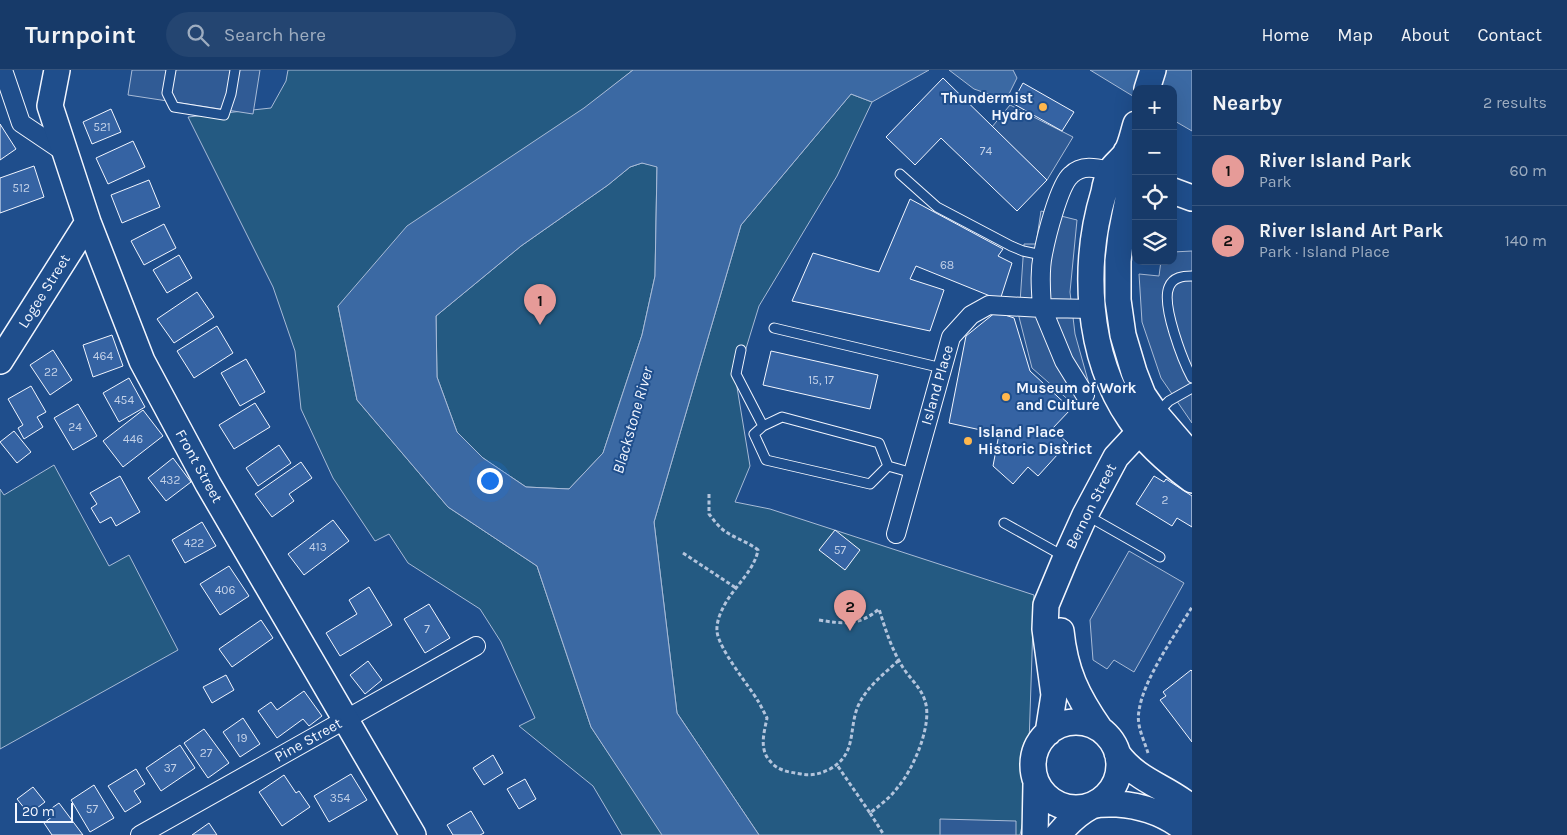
<!DOCTYPE html>
<html lang="en">
<head>
<meta charset="utf-8">
<style>
  body { margin:0; font-family:Karla,sans-serif; background:#244571; color:#f1f3f6 }
  .controls { position:absolute; right:15px; top:15px; display:grid; overflow:hidden; border-radius:10px; box-shadow:0 5px 20px #0002 }
  .controls button { width:45px; height:45px; display:grid; place-items:center; padding:0; border:0; border-bottom:1px solid #36547d; background:#173a69; color:#f1f3f6; font:25px sans-serif }
  .scale { position:absolute; left:15px; bottom:12px; width:58px; box-sizing:border-box; padding-left:5px; border:2px solid #f2f6ff; border-top:0; font-size:14px; line-height:18px; white-space:nowrap; color:#f2f6ff; -webkit-text-stroke:4px #1f4e8c; paint-order:stroke }
  .you { position:absolute; left:489px; top:410px; width:18px; height:18px; margin:-12px; border:4px solid #fff; border-radius:50%; background:#1a73e8; box-shadow:0 0 0 8px #1a73e833 }
  .badge { display:grid; place-items:center; width:32px; height:32px; border-radius:50%; background:#e69b98; color:#111; font-size:16px; font-weight:700 }
  .pin { position:absolute; translate:-50% -41px; filter:drop-shadow(0 1px 2px #0008) }
  .pin::after { content:''; position:absolute; top:26px; width:18px; height:15px; background:inherit; clip-path:polygon(0 0,100% 0,50% 100%) }
  .list { margin:0; padding:0; list-style:none }
  h2 { display:flex; justify-content:space-between; align-items:center; height:65px; margin:0; padding:0 20px; font-size:21px }
  h2 small { font-size:16px; font-weight:400; color:#9eadc0 }
  .list li { display:grid; grid-template-columns:32px 1fr auto; gap:15px; align-items:center; box-sizing:border-box; height:70px; padding:0 20px; border-top:1px solid #36547d }
  .list b { display:block; font-size:19px; white-space:nowrap }
  .list p { margin:0; font-size:16px; white-space:nowrap; color:#9eadc0 }
  .list em { font-size:16px; font-style:normal; color:#9eadc0 }
  .icon { flex:none; width:28px; height:28px; fill:none; stroke:currentColor; stroke-width:2; stroke-linecap:round; stroke-linejoin:round }
  .map { position:relative; flex:none; width:1192px; height:765px; overflow:hidden }
  header { display:flex; align-items:center; gap:30px; box-sizing:border-box; height:70px; padding:0 25px; background:#173a69; border-bottom:1px solid #36547d }
  header strong { font-size:24px }
  nav { display:flex; gap:28px; margin-inline-start:auto; font-size:18px }
  .search { width:350px; height:45px; background:#244571; display:flex; align-items:center; gap:12px; box-sizing:border-box; padding:0 18px; border-radius:28px; color:#9eadc0; font-size:19px }
  main { display:flex }
  aside { flex:1; background:#173a69 }
  .map>svg:first-child { display:block }
  .green { fill:#245a82; stroke:#a8bbd7 }
  .parking { fill:#305b95; stroke:#a8bbd7 }
  .water { fill:#3b69a3; stroke:#a8bbd7; fill-rule:evenodd }
  .building { fill:#3563a3; stroke:#f2f6ff }
  .lines { fill:none; stroke-linecap:round; stroke-linejoin:round }
  .lane-casing { stroke:#f2f6ff; stroke-width:11 }
  .street-casing { stroke:#f2f6ff; stroke-width:20 }
  .secondary-casing { stroke:#f2f6ff; stroke-width:28 }
  .path { stroke:#b3c4dc; stroke-width:3; stroke-dasharray:4 2.5; stroke-linecap:butt }
  .lane { stroke:#1f4e8c; stroke-width:9 }
  .street { stroke:#1f4e8c; stroke-width:18 }
  .secondary { stroke:#1f4e8c; stroke-width:25 }
  .poi-dot { fill:#ffb74d; stroke:#1f4e8c; stroke-width:2 }
  .labels { text-anchor:middle; stroke-width:4; stroke-linejoin:round; paint-order:stroke }
  .number-label { font-size:12px; fill:#c3d1e8 }
  .poi-label { font-size:15px; font-weight:bold; fill:#f2f6ff; stroke:#1f4e8c; text-anchor:start }
  .street-label { font-size:15px; fill:#f2f6ff; stroke:#1f4e8c }
  .water-label { font-size:16px; font-style:italic; fill:#f2f6ff; stroke:#1f4e8c }
</style>
</head>
<body>
<header>
<strong>Turnpoint</strong>
<div class="search"><svg class="icon" aria-label="search" viewBox="0 0 24 24"><circle cx="10" cy="10" r="6"/><path d="M15 15l6 6"/></svg>Search here</div>
<nav><a>Home</a><a>Map</a><a>About</a><a>Contact</a></nav>
</header>
<main>
<div class="map">
<svg width="1192" height="765" viewBox="0 0 1192 765">
  <rect width="100%" height="100%" fill="#1f4e8c"/>
  <path class="green" d="M288,0H633L338,236L357,330L448,437L537,496L591,657L663,765H622L593,716L519,656L535,648L501,572L480,539L408,493L389,464L375,471L333,408L301,339L295,281L273,217L188,47L271,38L286,11Z
    M851,24L872,32L837,106L759,236L736,311L750,396L735,432L770,439L1034,525L1027,733L1020,765H759L677,643L654,452L741,155Z
    M642,93L657,96L655,206L642,265L603,383L569,419L526,417L483,388L457,362L437,307L436,246L521,176L608,115L630,97Z
    M54,395L109,496L129,485L178,580L0,679V419L4,425Z"/>
  <path class="parking" d="M132,0H260L253,44L128,25Z
    M1010,35L1073,67L1047,110L992,57Z
    M1041,141L1077,150L1070,222L1075,264L1089,314L1072,333L1032,298L1019,247L1024,174H1036Z
    M1192,181V353L1161,308L1142,252L1139,204L1159,206L1161,191H1173V182Z
    M1129,481L1184,513L1134,602L1114,590L1107,599L1093,590L1090,550Z
    M940,749L1016,751V765H940Z"/>
  <path class="water" d="M633,0H929L872,32L851,24L741,155L654,452L677,643L759,765H662L591,657L537,496L448,437L357,330L338,236L407,156L584,38ZM642,93L657,97L655,206L642,265L603,383L569,419L526,417L483,388L457,362L437,307L436,246L521,176L608,115L630,97Z
    M949,0H1013L1017,8L1006,30L974,19Z
    M1090,0H1192V61L1173,50V19H1136V28Z"/>
  <path class="building" d="M943,8L1047,110L1017,141L941,68L915,95L886,67Z
    M1023,13L1074,42L1062,61L1012,33Z
    M111,39L121,62L92,74L83,52Z
    M0,54L16,79L0,90Z
    M133,71L145,97L108,114L96,88Z
    M34,96L44,127L0,143V108Z
    M149,110L160,137L122,153L111,125Z
    M910,129L1003,179L998,186L1012,193L1000,230L916,196L910,209L944,220L930,261L792,231L813,183L879,202Z
    M164,154L176,178L144,195L131,171Z
    M179,185L192,208L167,223L153,200Z
    M197,222L214,247L174,273L157,249Z
    M996,242L1014,248L1030,301L1071,339L1052,359L1068,373L1038,406L1028,397L1013,414L993,396L999,364L949,353L966,266Z
    M217,256L233,283L194,308L177,281Z
    M112,265L123,296L93,307L83,275Z
    M53,280L72,310L50,325L30,295Z
    M771,281L878,305L870,339L763,315Z
    M246,289L265,322L240,336L221,303Z
    M129,308L145,337L119,352L103,323Z
    M31,316L46,342L37,347L43,357L24,369L18,358L23,355L8,329Z
    M255,333L270,357L234,379L219,355Z
    M78,334L97,366L73,380L54,348Z
    M143,340L163,366L123,397L103,371Z
    M14,361L31,382L17,393L0,372Z
    M279,375L291,393L258,416L246,398Z
    M173,388L191,412L166,431L148,408Z
    M301,392L312,408L289,424L294,431L272,447L255,424Z
    M120,406L140,442L116,456L111,447L100,453L91,438L97,434L90,423Z
    M1154,406L1164,412L1166,409L1192,426V457L1177,448L1172,456L1136,434Z
    M333,450L349,471L304,505L288,484Z
    M202,452L216,476L185,493L172,470Z
    M835,460L860,480L845,500L819,480Z
    M229,496L249,526L220,545L200,514Z
    M369,517L392,555L340,586L326,563L357,544L349,530Z
    M429,534L450,568L425,583L404,549Z
    M261,550L273,568L232,597L219,579Z
    M368,591L382,610L365,624L350,605Z
    M1191,600L1192,601V672L1160,630L1166,626L1163,622Z
    M226,605L234,620L212,633L203,617Z
    M304,621L322,646L309,656L303,649L277,668L258,641L271,632L277,640Z
    M243,648L260,674L240,687L223,662Z
    M204,659L229,693L208,708L184,673Z
    M180,675L195,698L161,721L146,698Z
    M493,685L503,703L484,715L473,698Z
    M136,699L145,714L134,721L141,732L125,742L108,716Z
    M351,704L367,730L329,752L314,726Z
    M284,705L296,723L299,721L310,737L282,756L259,722Z
    M525,709L536,729L519,739L507,719Z
    M94,715L114,748L90,762L71,730Z
    M33,717L45,732L29,744L17,729Z
    M59,733L83,765H52L44,753L53,746L49,740Z
    M471,741L484,763L480,765H453L447,755Z
    M209,753L217,765H192Z"/>
  <g class="lines">
    <g class="lane-casing">
      <path id="lane" d="M171,0L167,23L174,37L224,45L231,24L235,0
        M900,104L937,137L1011,176L1023,181L1042,185
        M1192,206C1183,206 1173,207 1169,217C1161,235 1183,291 1192,308
        M774,258L942,298
        M741,280L736,304L763,356
        M1158,342L1169,331L1192,318
        M888,396L879,373L782,347L763,356L754,364L766,390L870,414L888,396L913,403
        M1088,446L1160,487
        M1004,453L1065,487"/>
    </g>
    <g class="street-casing">
      <path id="street" d="M3,0L21,53L64,82
        M1085,325L1064,291L1042,238L1093,239
        M896,464L951,267L971,245L989,235L1042,238C1041,221 1039,202 1043,184C1046,168 1059,115 1071,105C1082,94 1097,98 1111,101
        M140,765L476,576"/>
    </g>
    <g class="secondary-casing">
      <path id="secondary" d="M57,0L50,36L88,152L142,291L208,414L413,765
        M1147,19L1153,0
        M1136,54C1133,63 1131,75 1126,83C1122,89 1115,94 1111,100C1108,106 1105,115 1104,122C1082,194 1086,285 1130,349C1146,373 1169,393 1192,410
        M1126,82L1132,108L1121,165L1118,191V230L1123,265L1134,302L1143,325L1156,344L1192,386
        M1173,121L1192,128
        M0,291L88,152
        M1061,561C1065,601 1077,626 1100,659
        M1033 695a43 43 0 1 1 86 0a43 43 0 1 1-86 0Z
        M1048,663L1054,625L1045,559L1046,535L1066,487L1085,445L1116,387L1156,344
        M1117,683C1138,712 1166,716 1192,738
        M1035,765L1036,714
        M1058,765C1067,754 1077,744 1090,737C1097,733 1109,734 1117,734C1146,736 1170,745 1191,765"/>
    </g>
    <path class="path" d="M709,424V444C713,449 717,455 722,459C733,468 747,471 758,480C755,497 740,512 730,526C724,535 716,549 717,561C718,578 749,616 758,631C761,636 764,642 767,648C764,663 759,679 770,691C778,701 789,702 801,704C812,706 820,704 830,699C859,683 847,656 860,632C869,615 885,603 899,590
      M683,483L736,518
      M819,550C843,554 859,556 879,539C885,558 891,578 902,596C909,608 921,617 925,631C933,654 913,700 898,717C890,728 880,735 870,743L837,695
      M1148,683C1144,670 1136,655 1139,641C1143,610 1175,565 1192,537
      M870,743L884,765"/>
    <use href="#lane" class="lane"/>
    <use href="#street" class="street"/>
    <use href="#secondary" class="secondary"/>
  </g>
  <g class="poi-dot">
    <circle cx="1043" cy="37" r="5"/>
    <circle cx="1006" cy="327" r="5"/>
    <circle cx="968" cy="371" r="5"/>
  </g>
  <g class="labels">
    <g class="number-label">
      <text x="102" y="61">521</text>
      <text x="986" y="85">74</text>
      <text x="21" y="122">512</text>
      <text x="947" y="199">68</text>
      <text x="103" y="290">464</text>
      <text x="51" y="306">22</text>
      <text x="821" y="314">15, 17</text>
      <text x="124" y="334">454</text>
      <text x="75" y="361">24</text>
      <text x="133" y="373">446</text>
      <text x="170" y="414">432</text>
      <text x="1165" y="434">2</text>
      <text x="194" y="477">422</text>
      <text x="318" y="481">413</text>
      <text x="840" y="484">57</text>
      <text x="225" y="524">406</text>
      <text x="427" y="563">7</text>
      <text x="242" y="672">19</text>
      <text x="206" y="687">27</text>
      <text x="170" y="702">37</text>
      <text x="340" y="732">354</text>
      <text x="92" y="743">57</text>
    </g>
    <g class="poi-label">
      <text x="1033" y="33" text-anchor="end">Thundermist<tspan x="1033" dy="17">Hydro</tspan></text>
      <text x="1016" y="323">Museum of Work<tspan x="1016" dy="17">and Culture</tspan></text>
      <text x="978" y="367">Island Place<tspan x="978" dy="17">Historic District</tspan></text>
    </g>
    <g class="street-label">
      <text transform="translate(44 221) rotate(-58)" y="5">Logee Street</text>
      <text transform="translate(937 315) rotate(-74)" y="5">Island Place</text>
      <text transform="translate(199 396) rotate(61)" y="5">Front Street</text>
      <text transform="translate(1091 436) rotate(-63)" y="5">Bernon Street</text>
      <text transform="translate(308 670) rotate(-29)" y="5">Pine Street</text>
    </g>
    <g class="water-label">
      <text transform="translate(632 350) rotate(-74)" y="6">Blackstone River</text>
    </g>
  </g>
</svg>
<div class="controls">
<button>+</button>
<button>−</button>
<button><svg class="icon" aria-label="locate" viewBox="0 0 24 24"><circle cx="12" cy="12" r="6"/><path d="M12 2v4M12 18v4M2 12h4M18 12h4"/></svg></button>
<button><svg class="icon" aria-label="layers" viewBox="0 0 24 24"><path d="M12 4l9 5-9 5-9-5zM3 14l9 5 9-5"/></svg></button>
</div>
<div class="scale">20 m</div>
<div class="you"></div>
<div class="pin badge" style="left:540px;top:255px">1</div>
<div class="pin badge" style="left:850px;top:561px">2</div>
</div>
<aside>
<h2>Nearby<small>2 results</small></h2>
<ul class="list">
<li><span class="badge">1</span><div><b>River Island Park</b><p>Park</p></div><em>60 m</em></li>
<li><span class="badge">2</span><div><b>River Island Art Park</b><p>Park · Island Place</p></div><em>140 m</em></li>
</ul>
</aside>
</main>
</body>
</html>
